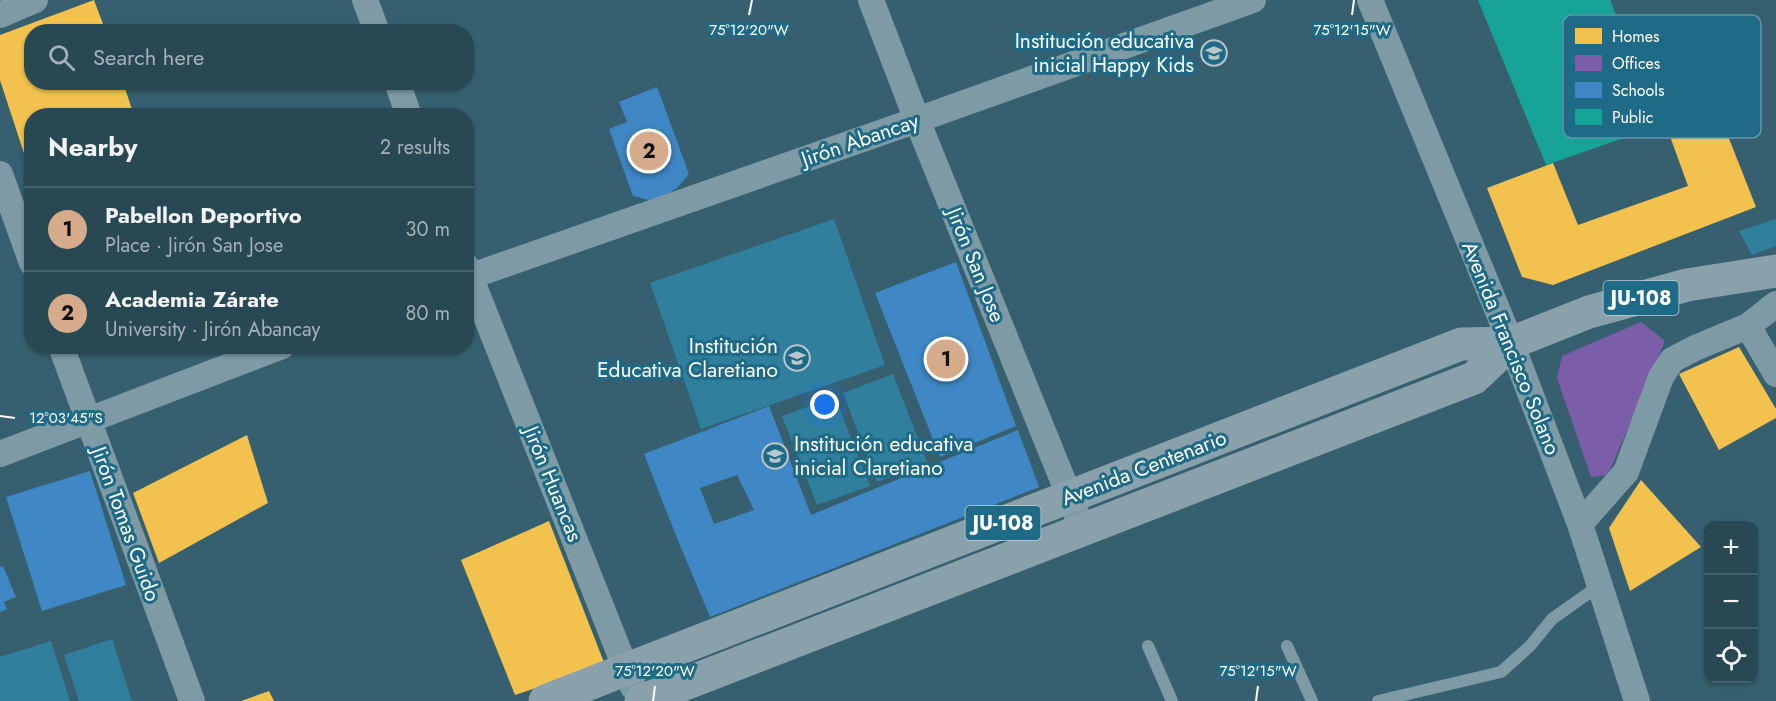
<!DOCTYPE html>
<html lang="en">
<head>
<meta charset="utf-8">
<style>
  body { margin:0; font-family:Jost,sans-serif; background:#304f5a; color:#f1f3f6 }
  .controls { position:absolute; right:18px; bottom:18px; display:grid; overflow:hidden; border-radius:12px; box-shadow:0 2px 4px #0004 }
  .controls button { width:54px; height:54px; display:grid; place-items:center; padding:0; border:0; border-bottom:2px solid #44606a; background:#284853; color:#f1f3f6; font:30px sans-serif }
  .you { position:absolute; left:825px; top:405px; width:21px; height:21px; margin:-15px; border:4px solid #fff; border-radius:50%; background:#1a73e8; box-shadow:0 0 0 9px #1a73e833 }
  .badge { display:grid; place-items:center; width:39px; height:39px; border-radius:50%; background:#d6ab8b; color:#111; font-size:20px; font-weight:700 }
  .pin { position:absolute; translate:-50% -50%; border:3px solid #fff; box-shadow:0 2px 6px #0006 }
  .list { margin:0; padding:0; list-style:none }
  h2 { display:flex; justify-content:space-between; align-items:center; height:78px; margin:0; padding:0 24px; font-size:26px }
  h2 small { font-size:20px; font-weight:400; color:#a5b2b8 }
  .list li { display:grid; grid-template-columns:39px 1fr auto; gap:18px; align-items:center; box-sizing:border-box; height:84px; padding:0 24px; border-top:2px solid #44606a }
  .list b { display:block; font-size:22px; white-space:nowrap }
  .list p { margin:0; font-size:20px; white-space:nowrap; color:#a5b2b8 }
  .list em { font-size:20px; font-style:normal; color:#a5b2b8 }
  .icon { flex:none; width:33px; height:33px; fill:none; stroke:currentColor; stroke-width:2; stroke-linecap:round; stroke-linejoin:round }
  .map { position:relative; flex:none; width:1776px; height:701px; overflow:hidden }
  .search { position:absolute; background:#284853; box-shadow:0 2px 4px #0004; left:24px; top:24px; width:450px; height:66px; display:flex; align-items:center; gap:15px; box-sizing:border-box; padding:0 21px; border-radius:24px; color:#a5b2b8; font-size:22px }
  .panel { position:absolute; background:#284853; box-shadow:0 2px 4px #0004; left:24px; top:108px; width:450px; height:246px; border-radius:24px }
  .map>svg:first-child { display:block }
  .green { fill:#2f7f9d }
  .homes { fill:#f2c14e }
  .offices { fill:#7b5ea7 }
  .schools { fill:#3f88c5; fill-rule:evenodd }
  .public { fill:#17a398 }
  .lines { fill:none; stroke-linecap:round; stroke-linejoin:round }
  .service { stroke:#7d9aa5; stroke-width:12 }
  .minor { stroke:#7d9aa5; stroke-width:26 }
  .primary { stroke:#88a1ab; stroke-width:33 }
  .ticks { fill:none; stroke:#fff; stroke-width:2 }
  .labels { text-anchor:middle; stroke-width:6; stroke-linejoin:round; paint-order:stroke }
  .shield { fill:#1e6a87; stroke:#bcd2db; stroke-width:1.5 }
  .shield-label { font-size:20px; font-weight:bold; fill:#fff }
  .poi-label { font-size:21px; fill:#fff; stroke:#1e6a87; text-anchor:end }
  .street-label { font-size:21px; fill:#fff; stroke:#1e6a87 }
  .key { fill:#1e6a87; stroke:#6297ab; stroke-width:1.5 }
  .key-label { font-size:16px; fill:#fff }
  .ticks-label { font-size:15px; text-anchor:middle; fill:#fff; stroke:#1e6a87; stroke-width:6; stroke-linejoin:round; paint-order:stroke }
</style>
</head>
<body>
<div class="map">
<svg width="1776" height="701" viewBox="0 0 1776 701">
  <rect width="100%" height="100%" fill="#36606f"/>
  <path class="green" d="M834,219L885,365L701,429L650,283Z
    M1776,219V246L1752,255L1739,231Z
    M893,374L927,462L877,482L843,393Z
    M835,397L870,486L817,505L782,416Z
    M112,639L132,701H79L64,655Z
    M51,641L70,701H0V657Z"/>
  <path class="homes" d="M94,0L106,32H32V82H123L134,116H32L31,175L0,80V35Z
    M1713,98L1756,207L1553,285L1522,277L1487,188L1553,163L1578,225L1688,186L1663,117Z
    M1739,347L1776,409V418L1719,450L1679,374Z
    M247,435L268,503L159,563L133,493Z
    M1641,480L1701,547L1630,591L1609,528Z
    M549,521L605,665L515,695L461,560Z
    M269,691L274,701H241Z"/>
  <path class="offices" d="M1641,322L1665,341L1608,475L1591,477L1557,378L1562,356Z"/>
  <path class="schools" d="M657,87L689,174L677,188L662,197L649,200L633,196L609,129L627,122L619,102Z
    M956,262L1016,426L940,457L875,293Z
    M769,406L811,515L1018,430L1039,487L710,617L677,538L644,454ZM737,475L754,510L714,524L700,488Z
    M90,471L126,585L42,611L6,497Z
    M3,566L16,597L4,602L7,609L0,612V567Z"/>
  <path class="public" d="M1478,0H1610L1661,125L1546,165Z"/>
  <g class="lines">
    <path class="service" d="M1148,646L1172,701
      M1287,646L1312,701
      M1378,701L1501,672L1530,646L1552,619L1600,585"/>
    <path class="minor" d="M365,0L377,32
      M871,0L917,120L1083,530
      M1370,0L1511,343L1580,524L1637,701
      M0,15L35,0
      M397,82L409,116
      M0,174L32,263
      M466,266L633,687
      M466,278L917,120L1253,0
      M1748,326L1776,374
      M61,346L192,701
      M0,454L282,346
      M1580,524L1626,472L1661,377L1672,360L1695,348L1748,326L1776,304"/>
    <path class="primary" d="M545,701L1461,344L1511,343L1589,312L1687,285L1776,271
      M641,701L1474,378L1511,343"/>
  </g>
  <path class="ticks" d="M749,15L752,0M1352,15L1354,0M0,416L15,418M653,701L655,686M1256,701L1258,686"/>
  <defs>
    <g id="school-ring" transform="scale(1.35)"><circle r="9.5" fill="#1e6a87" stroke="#b9c7cd" stroke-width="1.5"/><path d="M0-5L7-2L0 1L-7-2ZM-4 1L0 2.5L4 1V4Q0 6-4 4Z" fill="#b9c7cd"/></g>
  </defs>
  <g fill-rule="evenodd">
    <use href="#school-ring" x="1214" y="53"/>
    <use href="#school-ring" x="797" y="358"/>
    <use href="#school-ring" x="775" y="456"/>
  </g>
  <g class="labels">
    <g class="shield">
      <rect x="1603.5" y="281" width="75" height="34" rx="4.5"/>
      <rect x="965.5" y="506" width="75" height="34" rx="4.5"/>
    </g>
    <g class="shield-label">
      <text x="1641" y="305">JU-108</text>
      <text x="1003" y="530">JU-108</text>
    </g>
    <g class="poi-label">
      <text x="1194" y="48">Institución educativa<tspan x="1194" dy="24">inicial Happy Kids</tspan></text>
      <text x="778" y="353">Institución<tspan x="778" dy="24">Educativa Claretiano</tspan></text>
      <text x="794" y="451" text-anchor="start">Institución educativa<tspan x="794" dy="24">inicial Claretiano</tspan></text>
    </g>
    <g class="street-label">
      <text transform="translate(860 140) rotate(-19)" y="7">Jirón Abancay</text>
      <text transform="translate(976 265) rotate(68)" y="7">Jirón San Jose</text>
      <text transform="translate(1511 348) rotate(68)" y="7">Avenida Francisco Solano</text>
      <text transform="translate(1144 468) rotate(-21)" y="7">Avenida Centenario</text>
      <text transform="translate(553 484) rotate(68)" y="7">Jirón Huancas</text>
      <text transform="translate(126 524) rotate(70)" y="7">Jirón Tomas Guido</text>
    </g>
  </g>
  <rect x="1563" y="15" width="198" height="123" rx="9" class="key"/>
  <rect x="1575" y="28" width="27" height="16" fill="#f2c14e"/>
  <rect x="1575" y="55" width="27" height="16" fill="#7b5ea7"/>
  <rect x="1575" y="82" width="27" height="16" fill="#3f88c5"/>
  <rect x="1575" y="109" width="27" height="16" fill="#17a398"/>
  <g class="key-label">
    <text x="1612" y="42">Homes</text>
    <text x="1612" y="69">Offices</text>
    <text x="1612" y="96">Schools</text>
    <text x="1612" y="123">Public</text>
  </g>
  <g class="ticks-label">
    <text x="749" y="35">75°12'20"W</text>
    <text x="1352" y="35">75°12'15"W</text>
    <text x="66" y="423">12°03'45"S</text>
    <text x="655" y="676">75°12'20"W</text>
    <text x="1258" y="676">75°12'15"W</text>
  </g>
</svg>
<div class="controls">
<button>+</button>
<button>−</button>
<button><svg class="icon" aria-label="locate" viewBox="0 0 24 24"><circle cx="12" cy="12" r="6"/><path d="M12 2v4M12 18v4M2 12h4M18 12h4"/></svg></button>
</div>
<div class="you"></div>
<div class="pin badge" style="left:946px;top:359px">1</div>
<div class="pin badge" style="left:649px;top:151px">2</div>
<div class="search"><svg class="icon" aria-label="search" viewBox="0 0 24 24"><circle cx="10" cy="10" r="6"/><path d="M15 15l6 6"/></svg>Search here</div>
<section class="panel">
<h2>Nearby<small>2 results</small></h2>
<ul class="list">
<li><span class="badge">1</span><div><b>Pabellon Deportivo</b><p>Place · Jirón San Jose</p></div><em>30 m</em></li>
<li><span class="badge">2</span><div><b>Academia Zárate</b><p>University · Jirón Abancay</p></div><em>80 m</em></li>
</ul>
</section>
</div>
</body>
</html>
